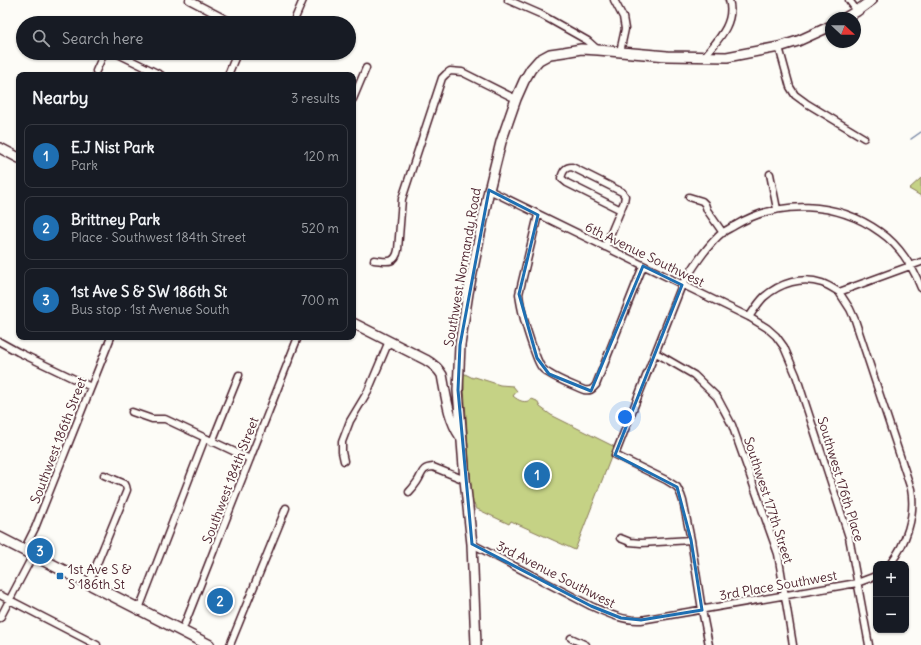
<!DOCTYPE html>
<html lang="en">
<head>
<meta charset="utf-8">
<style>
  body { margin:0; font-family:Delius,sans-serif; background:#242831; color:#f1f3f6 }
  .controls { position:absolute; right:12px; bottom:12px; display:grid; overflow:hidden; border-radius:8px; box-shadow:0 1px 3px #0004 }
  .controls button { width:36px; height:36px; display:grid; place-items:center; padding:0; border:0; border-bottom:1px solid #363941; background:#171b24; color:#f1f3f6; font:20px sans-serif }
  .compass { position:absolute; left:825px; top:12px; width:36px; height:36px; border-radius:50%; background:#171b24; box-shadow:0 1px 3px #0004; rotate:112deg }
  .you { position:absolute; left:625px; top:417px; width:14px; height:14px; margin:-10px; border:3px solid #fff; border-radius:50%; background:#1a73e8; box-shadow:0 0 0 6px #1a73e833 }
  .badge { display:grid; place-items:center; width:26px; height:26px; border-radius:50%; background:#1f6fb2; color:#fff; font-size:13px; font-weight:700 }
  .pin { position:absolute; translate:-50% -50%; border:2px solid #fff; box-shadow:0 1px 4px #0006 }
  .list { margin:0; padding:0; list-style:none }
  h2 { display:flex; justify-content:space-between; align-items:center; height:52px; margin:0; padding:0 16px; font-size:17px }
  h2 small { font-size:13px; font-weight:400; color:#9ea1a6 }
  .list li { display:grid; grid-template-columns:26px 1fr auto; gap:12px; align-items:center; box-sizing:border-box; height:64px; margin:0 8px 8px; padding:0 8px; border:1px solid #363941; border-radius:8px }
  .list b { display:block; font-size:15px; white-space:nowrap }
  .list p { margin:0; font-size:13px; white-space:nowrap; color:#9ea1a6 }
  .list em { font-size:13px; font-style:normal; color:#9ea1a6 }
  .icon { flex:none; width:22px; height:22px; fill:none; stroke:currentColor; stroke-width:2; stroke-linecap:round; stroke-linejoin:round }
  .map { position:relative; flex:none; width:921px; height:645px; overflow:hidden }
  .search { position:absolute; background:#171b24; box-shadow:0 1px 3px #0004; left:16px; top:16px; width:340px; height:44px; display:flex; align-items:center; gap:10px; box-sizing:border-box; padding:0 14px; border-radius:22px; color:#9ea1a6; font-size:15px }
  .panel { position:absolute; background:#171b24; box-shadow:0 1px 3px #0004; left:16px; top:72px; width:340px; height:268px; border-radius:8px }
  .map>svg:first-child { display:block }
  .green { fill:#c5d285; stroke:#887858 }
  .lines { fill:none; stroke-linecap:round; stroke-linejoin:round }
  .stream { stroke:#7988a5; stroke-width:1.5 }
  .street-casing { stroke:#4a1f2b; stroke-width:9 }
  .secondary-casing { stroke:#4a1f2b; stroke-width:12 }
  .primary-casing { stroke:#4a1f2b; stroke-width:13 }
  .street { stroke:#fdfcf7; stroke-width:6 }
  .secondary { stroke:#fdfcf7; stroke-width:9 }
  .primary { stroke:#fdfcf7; stroke-width:10 }
  .marked { fill:none; stroke:#1f6fb2; stroke-width:3; stroke-linejoin:round }
  .poi-dot { fill:#1f6fb2; stroke:#fdfcf7; stroke-width:1.5 }
  .labels { text-anchor:middle; stroke-width:4; stroke-linejoin:round; paint-order:stroke }
  .street-label { font-size:13px; fill:#4a1f2b; stroke:#fdfcf7 }
  .poi-label { font-size:13px; fill:#4a1f2b; stroke:#fdfcf7; text-anchor:start }
</style>
</head>
<body>
<div class="map">
<svg width="921" height="645" viewBox="0 0 921 645">
  <rect width="100%" height="100%" fill="#fdfcf7"/>
  <filter id="ink" filterUnits="userSpaceOnUse"><feTurbulence type="fractalNoise" baseFrequency=".025" numOctaves="2"/><feDisplacementMap in="SourceGraphic" scale="8" xChannelSelector="R" yChannelSelector="G"/><feConvolveMatrix kernelMatrix="1 2 1 2 8 2 1 2 1" color-interpolation-filters="sRGB"/></filter>
  <g filter="url(#ink)">
    <path class="green" d="M921,178V196L909,189Z
      M463,373L473,378L475,377L500,385L513,386L517,391L513,396C519,401 525,404 532,399L537,401L540,407L551,415L615,447L575,550L511,521L509,524L475,508V505L472,503Z"/>
    <g class="lines">
      <path class="stream" d="M911,139L921,132"/>
      <g class="street-casing">
        <path id="street" d="M189,0L233,23
          M508,0L540,14L581,37L588,41L598,50
          M614,0L623,17L625,29L620,52
          M849,0L857,11
          M293,23L303,0
          M779,47L790,87L795,95L806,103L864,138
          M116,53L161,75
          M704,57C717,41 736,23 729,0
          M96,71L104,53
          M228,75L237,53
          M353,99L366,68
          M770,174L777,209
          M489,190L749,317L767,328L776,336L784,347L796,375L849,537L869,645
          M689,197L702,201L705,204L707,210L723,233
          M538,215L519,294C521,312 527,331 533,348C536,355 538,363 542,368C550,377 573,385 584,390C590,391 592,390 596,385L643,266
          M605,247L624,202L625,196L622,192L572,167C565,167 563,171 561,178L567,183L621,210
          M374,260C386,261 395,265 398,250L402,199L442,78L446,74L450,71L462,72L516,99
          M839,292L850,309L855,320L911,489C916,515 906,544 890,564
          M749,317C754,310 758,303 764,297C780,283 802,276 822,283C828,285 834,289 839,292L921,262
          M0,342L18,352L91,387
          M656,353L694,375L717,397L732,425L778,554L793,645
          M132,412L152,419H165L250,459
          M212,442L239,375
          M344,461L342,452V442L350,421L368,391L389,341
          M409,492C412,489 415,485 417,482C423,473 421,468 433,467L465,480
          M620,538L630,542L641,543L691,540
          M472,544L591,606C607,613 623,621 641,620L857,583L873,577L876,575
          M24,550L35,528L111,337
          M89,583L127,490L126,486L125,484L104,475
          M0,595L97,645
          M139,609L205,438
          M0,618L33,555
          M182,631L298,337
          M571,638L586,645
          M230,645L286,508
          M709,645L702,610L691,540L683,501L681,495L677,487L666,480L615,455L682,285C693,268 707,245 723,232C727,230 730,228 734,226C779,199 837,201 880,232C899,245 913,267 921,288"/>
      </g>
      <g class="secondary-casing">
        <path id="secondary" d="M845,18L857,11L872,0
          M0,148L19,158
          M353,323L426,360C433,364 438,368 442,375C446,395 448,418 460,436
          M476,645L472,544L465,480L458,390L460,345L468,293L489,190L501,142L516,99L524,81L531,69L539,60L550,54L564,52L581,49L598,50L667,56L727,57L779,47L798,41L831,26"/>
      </g>
      <g class="primary-casing">
        <path id="primary" d="M0,538L209,645"/>
      </g>
      <use href="#street" class="street"/>
      <use href="#secondary" class="secondary"/>
      <use href="#primary" class="primary"/>
    </g>
  </g>
  <path class="marked" d="M489,190L538,215L519,294L537,358L549,374L591,391L643,266L682,285L615,455L677,487L691,540L702,610L641,620L621,618L591,606L472,544L458,390L460,345Z"/>
  <rect class="poi-dot" x="56" y="572" width="8" height="8" rx="2"/>
  <g class="labels">
    <g class="street-label">
      <text transform="translate(645 254) rotate(26)" y="5">6th Avenue Southwest</text>
      <text transform="translate(462 267) rotate(-80)" y="5">Southwest Normandy Road</text>
      <text transform="translate(58 440) rotate(-69)" y="5">Southwest 186th Street</text>
      <text transform="translate(841 479) rotate(73)" y="5">Southwest 176th Place</text>
      <text transform="translate(230 480) rotate(-69)" y="5">Southwest 184th Street</text>
      <text transform="translate(769 500) rotate(72)" y="5">Southwest 177th Street</text>
      <text transform="translate(556 574) rotate(27)" y="5">3rd Avenue Southwest</text>
      <text transform="translate(778 585) rotate(-10)" y="5">3rd Place Southwest</text>
    </g>
    <g class="poi-label">
      <text x="68" y="574">1st Ave S &amp;<tspan x="68" dy="15">S 186th St</tspan></text>
    </g>
  </g>
</svg>
<div class="controls">
<button>+</button>
<button>−</button>
</div>
<svg class="compass" viewBox="-18 -18 36 36"><path d="M0-13l5 13h-10z" fill="#e53935"/><path d="M0 13l5-13h-10z" fill="#9ea1a6"/></svg>
<div class="you"></div>
<div class="pin badge" style="left:537px;top:475px">1</div>
<div class="pin badge" style="left:220px;top:601px">2</div>
<div class="pin badge" style="left:40px;top:551px">3</div>
<div class="search"><svg class="icon" aria-label="search" viewBox="0 0 24 24"><circle cx="10" cy="10" r="6"/><path d="M15 15l6 6"/></svg>Search here</div>
<section class="panel">
<h2>Nearby<small>3 results</small></h2>
<ul class="list">
<li><span class="badge">1</span><div><b>E.J Nist Park</b><p>Park</p></div><em>120 m</em></li>
<li><span class="badge">2</span><div><b>Brittney Park</b><p>Place · Southwest 184th Street</p></div><em>520 m</em></li>
<li><span class="badge">3</span><div><b>1st Ave S &amp; SW 186th St</b><p>Bus stop · 1st Avenue South</p></div><em>700 m</em></li>
</ul>
</section>
</div>
</body>
</html>
